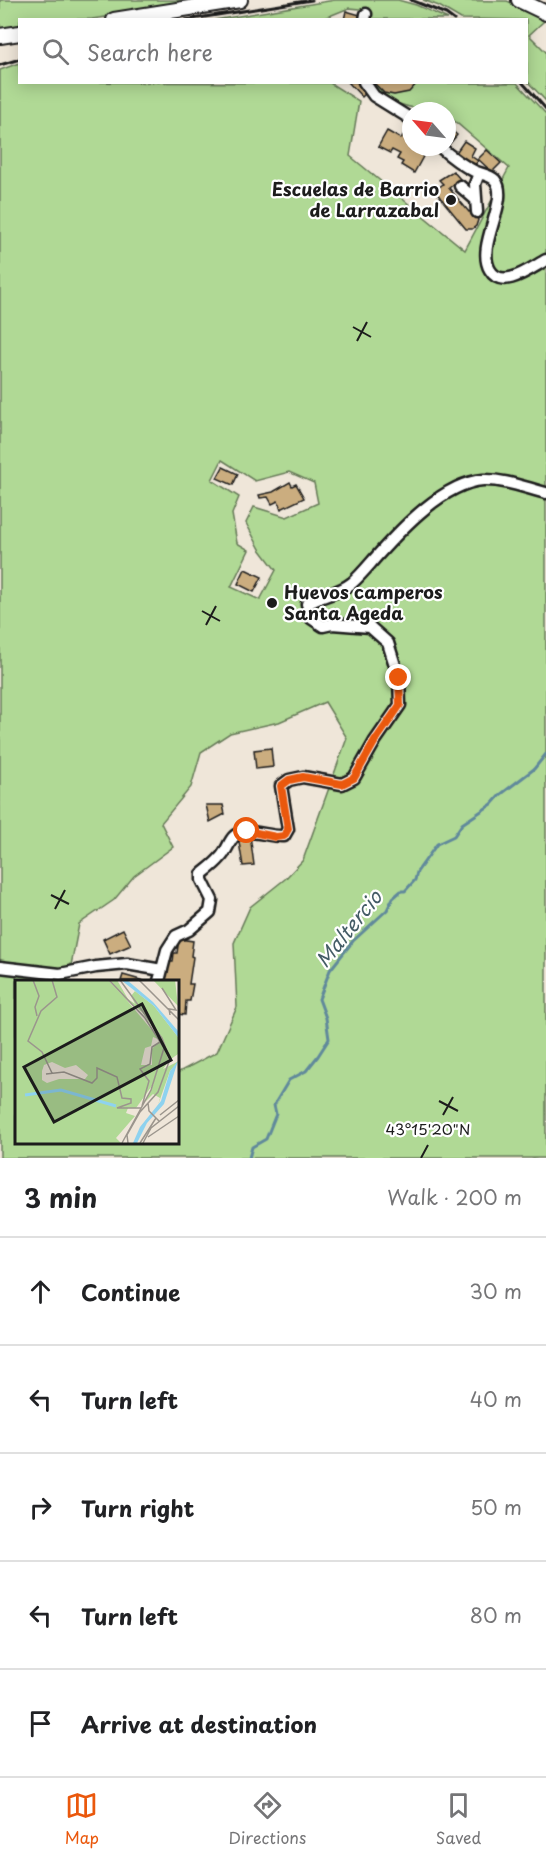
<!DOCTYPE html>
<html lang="en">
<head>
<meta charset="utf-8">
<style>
  body { margin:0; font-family:"Playpen Sans",sans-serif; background:#f6f6f6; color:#202124 }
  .compass { position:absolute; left:402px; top:102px; width:54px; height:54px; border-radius:50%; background:#fff; box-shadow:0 3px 15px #0003; rotate:298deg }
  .stop { position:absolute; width:18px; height:18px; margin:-14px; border:4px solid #ea580c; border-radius:50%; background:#fff }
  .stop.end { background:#ea580c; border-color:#fff; box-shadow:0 2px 6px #0008 }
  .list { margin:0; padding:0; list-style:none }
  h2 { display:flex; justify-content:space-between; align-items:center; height:78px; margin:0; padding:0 24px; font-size:26px }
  h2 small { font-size:20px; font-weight:400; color:#757577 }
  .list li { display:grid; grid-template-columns:39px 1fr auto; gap:18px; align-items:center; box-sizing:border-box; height:108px; padding:0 24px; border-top:2px solid #e0e0e0 }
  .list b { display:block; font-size:22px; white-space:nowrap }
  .list em { font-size:20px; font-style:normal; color:#757577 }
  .icon { flex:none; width:33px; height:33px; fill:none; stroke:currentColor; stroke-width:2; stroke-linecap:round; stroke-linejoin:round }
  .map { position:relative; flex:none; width:546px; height:1158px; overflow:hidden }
  .search { position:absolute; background:#fff; box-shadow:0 3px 15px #0003; left:18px; right:18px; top:18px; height:66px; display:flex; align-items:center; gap:15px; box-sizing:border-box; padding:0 21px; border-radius:0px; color:#757577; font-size:22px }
  .sheet { height:618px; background:#fff }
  nav { display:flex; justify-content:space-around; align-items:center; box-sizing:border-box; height:84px; border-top:2px solid #e0e0e0; background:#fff; font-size:16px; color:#757577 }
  nav a { display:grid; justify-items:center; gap:3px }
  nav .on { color:#ea580c }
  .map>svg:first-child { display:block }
  .green { fill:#b0d995; stroke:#667a58; stroke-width:1.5; fill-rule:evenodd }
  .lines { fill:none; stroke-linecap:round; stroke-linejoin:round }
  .stream { stroke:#60899b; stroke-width:3 }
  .building { fill:#cbad7f; stroke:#1c1c1c; stroke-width:1.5 }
  .minor-casing { stroke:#1c1c1c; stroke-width:15 }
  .tertiary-casing { stroke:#1c1c1c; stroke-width:18 }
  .minor { stroke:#fff; stroke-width:10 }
  .tertiary { stroke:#fff; stroke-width:14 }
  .rail { stroke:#1c1c1c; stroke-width:3 }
  .route { stroke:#ea580c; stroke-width:8 }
  .ticks { fill:none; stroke:#1c1c1c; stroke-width:2 }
  .poi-dot { fill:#1c1c1c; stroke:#fff; stroke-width:2 }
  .labels { text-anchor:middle; stroke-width:4.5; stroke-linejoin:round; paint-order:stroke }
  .poi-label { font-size:18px; font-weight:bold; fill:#1c1c1c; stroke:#fff; text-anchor:end }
  .water-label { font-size:20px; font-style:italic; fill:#445c66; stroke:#fff }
  .inset-river { fill:none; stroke:#8ed2ef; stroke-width:3 }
  .inset-road { fill:none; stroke:#9b958d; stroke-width:1.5 }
  .view { fill:#1c1c1c; fill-opacity:0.15; stroke:#1c1c1c; stroke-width:3 }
  .inset-edge { fill:none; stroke:#1c1c1c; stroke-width:3 }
  .ticks-label { font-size:15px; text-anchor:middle; fill:#1c1c1c; stroke:#fff; stroke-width:4.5; stroke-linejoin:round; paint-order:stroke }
</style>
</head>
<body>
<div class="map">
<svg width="546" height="1158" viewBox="0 0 546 1158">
  <rect width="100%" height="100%" fill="#efe6d9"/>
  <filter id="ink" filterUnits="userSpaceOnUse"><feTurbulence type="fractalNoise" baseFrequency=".0167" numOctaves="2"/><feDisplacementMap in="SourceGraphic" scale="12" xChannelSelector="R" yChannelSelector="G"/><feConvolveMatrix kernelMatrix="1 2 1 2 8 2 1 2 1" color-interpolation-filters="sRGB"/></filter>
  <g filter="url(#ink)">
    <path class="green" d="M0,0H226L92,19L20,20L19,31L0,35Z
      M335,0H398L416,5L448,19H368L370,10L349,8L322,19L214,20Z
      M423,0L507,1L527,9L544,21L529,35L546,52V101L527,81L526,20L461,19L439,6Z
      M19,63L20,82L330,83L359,101L350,156L465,250L509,168L452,119L447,117V111C418,111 387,106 368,83H517L546,114V1158H0V70ZM222,460L255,481L289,472L314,483L318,503L287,517L254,507L246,523L260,549L276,570L260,600L231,587L249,550L237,543L232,514L239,497L212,480ZM325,702L347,738L303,860L285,879L250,907L234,943L237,1007L217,1052L177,1073V1142H16V981H68L79,924L114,900L134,876L173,847L161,823L191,787L201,752L230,733L279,722Z"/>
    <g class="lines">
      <path class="stream" d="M249,1158L252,1147L266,1139L276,1114L274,1105L289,1080L306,1071L318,1056L329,1039L326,1018L319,999L330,970L353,941L387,910L393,898L401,891H405L415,880L417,872L437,844L454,836L462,824L492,804L500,795L534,769L546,754"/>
    </g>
    <path class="building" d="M346,11L360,15L359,20H344Z
      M348,82H360L366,93L362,97Z
      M373,82H418L409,92L394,95L384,93Z
      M447,126L457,135L448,146L447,145Z
      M387,131L401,139L404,133L408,135L405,141L411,145V147H415L425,153L414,173L401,165L403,162L397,159L400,154L392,150L390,153L378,147Z
      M464,141L475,148L471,156L478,161L474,166L455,154Z
      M487,150L501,163L492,172L478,159Z
      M453,171L460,179L449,188L469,212L472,210L476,214L478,220L476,226L472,229H466L435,191L443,184L439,180Z
      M223,467L238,474L233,485L217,478Z
      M290,482L292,486L296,484L304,498L281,509L278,501L272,504L268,497L260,498L259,495L273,492Z
      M245,569L262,577L254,592L238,584Z
      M271,748L273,767L256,769L254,750Z
      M206,805H223L225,814L210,822Z
      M250,835L254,865L243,866L238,836Z
      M123,929L131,945L110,954L103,939Z
      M179,939L193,941L191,956L193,957L189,984H193L190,1001H186L185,1015L177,1014V981H164L167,962H173L174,953H177Z
      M123,975L144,981H121Z"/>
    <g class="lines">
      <g class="minor-casing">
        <path id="minor" d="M365,20L366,14
          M364,82L374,96L411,119
          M440,147C450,156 462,165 474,171C480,174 490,175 495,180C511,200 475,245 490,270C502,291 531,268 546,260
          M460,186L475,199
          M477,212L475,184L479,173
          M0,967L60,974L96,967L127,964L162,970
          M159,981L167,950L176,936L189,930L210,912L212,900L202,880V874C208,869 215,864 220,858C230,848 229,833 245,832C258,831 271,837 284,836L288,829L281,786L289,780L303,777L342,784L354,778L375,741L400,705L399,678L388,643L370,627L332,624L323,626L311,618L307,604C322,595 338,594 352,583C361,575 369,565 377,556C402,528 444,483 483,480C504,479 526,488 546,493"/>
      </g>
      <g class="tertiary-casing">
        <path id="tertiary" d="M519,0L546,13
          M114,20L240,0
          M0,36L20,33"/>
      </g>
      <use href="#minor" class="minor"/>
      <use href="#tertiary" class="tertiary"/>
      <path class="rail" d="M411,0L446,14L454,20
        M186,20L312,0
        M0,65L20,59
        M522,82L546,109"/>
    </g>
  </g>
  <g class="lines" filter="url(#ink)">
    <path class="route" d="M247,831L276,837L284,836L288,829L281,786L289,780L303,777L342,784L354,778L375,741L400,705L399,678"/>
  </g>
  <path class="ticks" d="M353,327L371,337M357,341L367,322M202,611L220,621M206,625L216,606M51,895L69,904M55,909L65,890M439,1101L458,1111M443,1115L453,1097M421,1158L428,1145"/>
  <g class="poi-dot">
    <circle cx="451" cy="200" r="6"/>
    <circle cx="272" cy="603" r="6"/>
  </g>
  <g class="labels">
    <g class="poi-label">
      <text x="439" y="196">Escuelas de Barrio<tspan x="439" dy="21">de Larrazabal</tspan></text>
      <text x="284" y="599" text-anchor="start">Huevos camperos<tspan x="284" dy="21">Santa Ageda</tspan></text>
    </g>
    <g class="water-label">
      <text transform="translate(349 929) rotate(-51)" y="7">Maltercio</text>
    </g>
  </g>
  <g transform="translate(15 980)">
    <rect width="164" height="164" fill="#efe6d9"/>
    <path d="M0,0H93L110,18L94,0H102L113,19L120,24L116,16L120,11L139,26L163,57V74L156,79L151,67L127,32L110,18L146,61L154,81L148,89L164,81L155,91L143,125L145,118L138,114L130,122L139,103L121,128H113L111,133L120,136L101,158L106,163H0ZM138,57L145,60L137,69V85H126L130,68L136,66ZM37,82L50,88L61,85L73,95L70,99H44L32,103L27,100V91L29,85ZM138,0H160L163,26Z" fill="#b0d995" fill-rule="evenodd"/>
    <path d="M106,0H112L138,22L163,51V57L139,26ZM163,81L149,124L132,143L122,163H118L125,147L146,121L155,91Z" fill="#8ed2ef"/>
    <path class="inset-river" d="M10,115L46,110L101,126"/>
    <path class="inset-road" d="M18,0L24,16L20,27L22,36M37,0L42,17L26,31L13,61L27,72L37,93M94,0L130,38L149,68L136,110L107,163M105,0L147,58L155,79L143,112L125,132L112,155L113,163M124,0L164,40M147,8L161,30L154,29L155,35M31,94L49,92L77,103L82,98V88L102,97L107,118L116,119V123L102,128H126M133,123L134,131L144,141M127,126L134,101L125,89L135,84L137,67L145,62M145,135L164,120M133,157L164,136M125,163L141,138M128,163L136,148L164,126"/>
    <path class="view" d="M127,24L156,80L39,142L9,87Z"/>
    <rect width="164" height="164" class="inset-edge"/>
  </g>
  <g class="ticks-label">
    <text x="428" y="1135">43°15'20"N</text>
  </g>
</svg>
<svg class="compass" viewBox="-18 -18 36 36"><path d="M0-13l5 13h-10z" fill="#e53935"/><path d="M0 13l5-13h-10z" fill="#757577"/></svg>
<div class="stop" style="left:247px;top:831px"></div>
<div class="stop end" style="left:399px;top:678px"></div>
<div class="search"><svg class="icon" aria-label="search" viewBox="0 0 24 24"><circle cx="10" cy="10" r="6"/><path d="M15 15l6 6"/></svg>Search here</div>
</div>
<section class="sheet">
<h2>3 min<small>Walk · 200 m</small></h2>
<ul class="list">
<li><svg class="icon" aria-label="ahead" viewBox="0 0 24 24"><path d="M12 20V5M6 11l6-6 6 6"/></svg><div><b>Continue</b></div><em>30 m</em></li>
<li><svg class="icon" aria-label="left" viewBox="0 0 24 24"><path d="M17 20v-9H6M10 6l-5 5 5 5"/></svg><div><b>Turn left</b></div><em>40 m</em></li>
<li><svg class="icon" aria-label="right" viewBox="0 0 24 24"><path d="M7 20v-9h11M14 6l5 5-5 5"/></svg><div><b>Turn right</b></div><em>50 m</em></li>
<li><svg class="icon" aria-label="left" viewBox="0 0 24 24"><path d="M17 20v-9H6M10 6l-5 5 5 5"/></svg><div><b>Turn left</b></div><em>80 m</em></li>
<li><svg class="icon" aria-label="arrive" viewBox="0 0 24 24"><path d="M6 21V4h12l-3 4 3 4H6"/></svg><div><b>Arrive at destination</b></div></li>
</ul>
</section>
<nav>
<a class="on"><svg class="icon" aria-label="map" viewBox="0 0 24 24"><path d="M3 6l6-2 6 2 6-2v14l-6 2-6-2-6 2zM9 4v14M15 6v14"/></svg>Map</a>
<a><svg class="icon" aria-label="directions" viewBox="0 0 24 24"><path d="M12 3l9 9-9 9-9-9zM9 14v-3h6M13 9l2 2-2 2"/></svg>Directions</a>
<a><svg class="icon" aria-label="saved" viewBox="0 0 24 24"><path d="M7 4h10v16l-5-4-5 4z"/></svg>Saved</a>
</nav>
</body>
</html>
